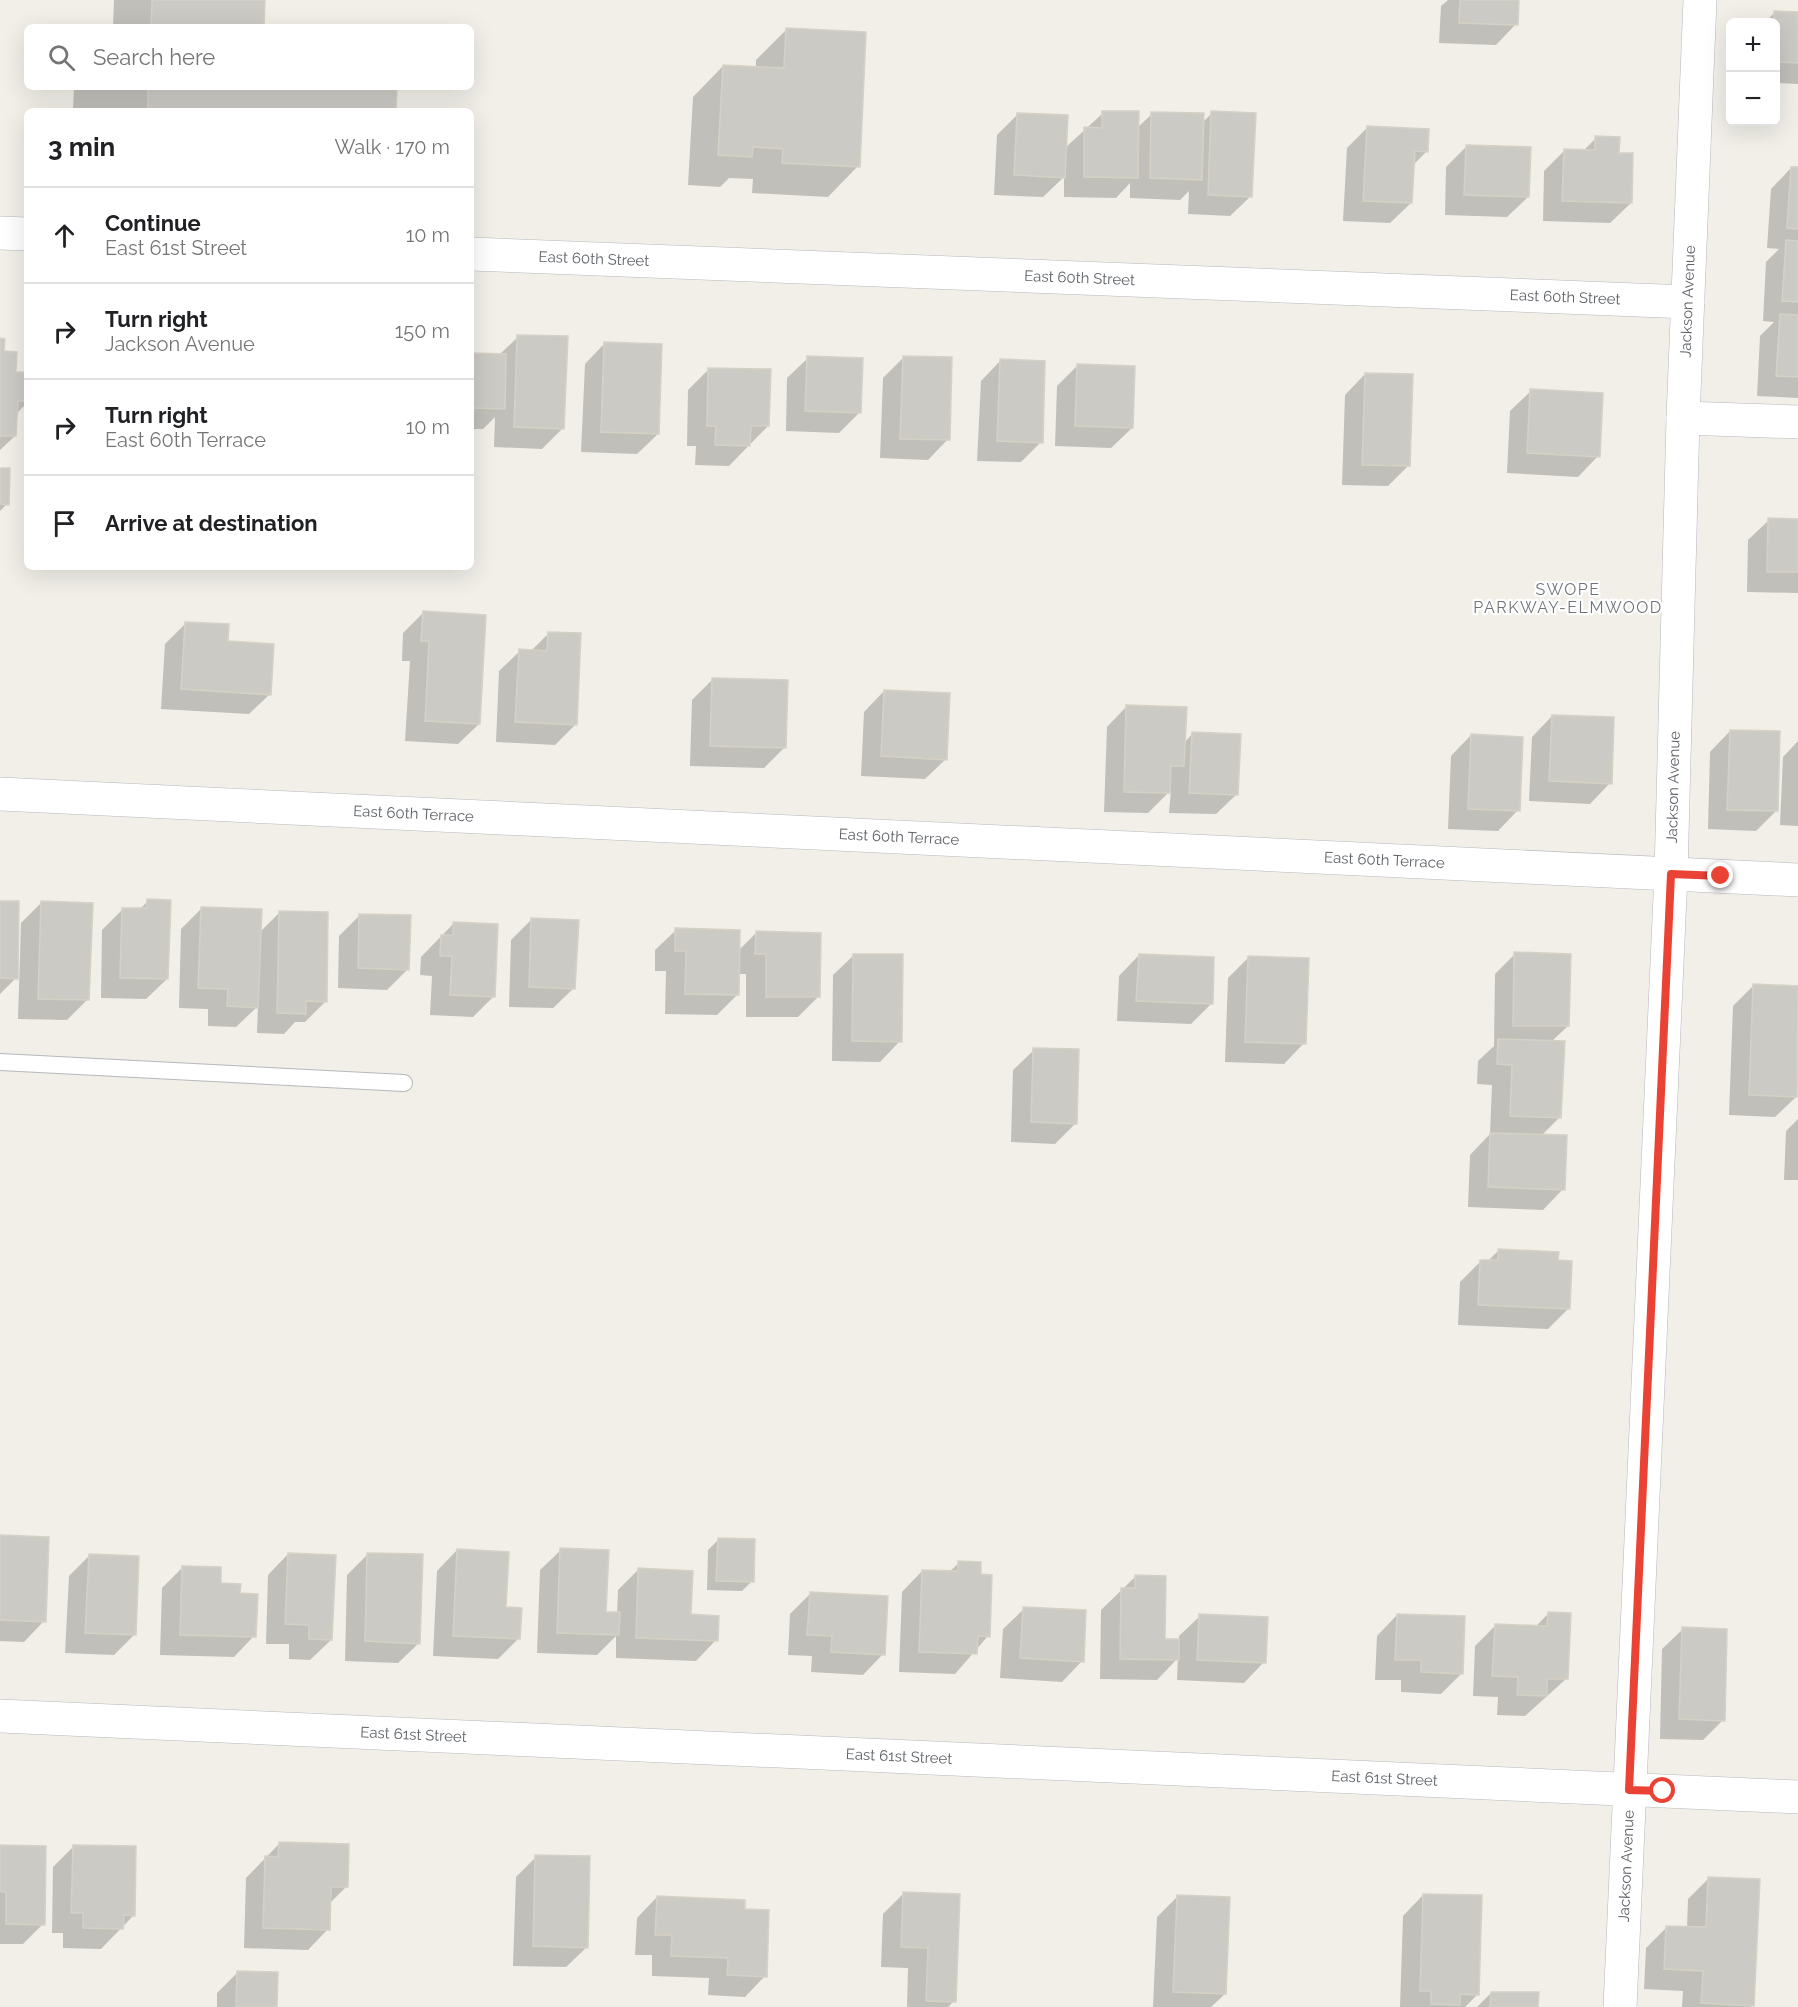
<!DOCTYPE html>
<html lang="en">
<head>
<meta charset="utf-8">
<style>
  body { margin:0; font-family:Raleway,sans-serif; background:#f6f6f6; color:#202124 }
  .controls { position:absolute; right:18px; top:18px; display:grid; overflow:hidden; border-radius:9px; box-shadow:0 6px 24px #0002 }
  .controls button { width:54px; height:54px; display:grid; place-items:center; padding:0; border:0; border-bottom:2px solid #e0e0e0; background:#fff; color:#202124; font:30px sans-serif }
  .stop { position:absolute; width:18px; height:18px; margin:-14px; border:4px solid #ea4335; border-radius:50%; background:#fff }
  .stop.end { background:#ea4335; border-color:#fff; box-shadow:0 2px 6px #0008 }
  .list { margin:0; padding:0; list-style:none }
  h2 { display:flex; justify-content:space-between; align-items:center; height:78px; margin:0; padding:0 24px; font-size:26px }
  h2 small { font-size:20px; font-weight:400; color:#757577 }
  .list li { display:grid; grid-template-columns:39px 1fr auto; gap:18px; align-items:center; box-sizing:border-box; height:96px; padding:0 24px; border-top:2px solid #e0e0e0 }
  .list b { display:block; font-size:22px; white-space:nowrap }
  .list p { margin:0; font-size:20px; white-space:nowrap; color:#757577 }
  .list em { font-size:20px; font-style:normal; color:#757577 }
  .icon { flex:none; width:33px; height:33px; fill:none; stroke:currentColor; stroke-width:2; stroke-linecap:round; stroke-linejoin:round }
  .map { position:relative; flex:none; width:1798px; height:2007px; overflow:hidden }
  .search { position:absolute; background:#fff; box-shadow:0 6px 24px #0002; left:24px; top:24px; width:450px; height:66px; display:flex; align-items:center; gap:15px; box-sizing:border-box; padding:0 21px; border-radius:9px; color:#757577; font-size:22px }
  .panel { position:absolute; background:#fff; box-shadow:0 6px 24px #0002; left:24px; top:108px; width:450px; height:462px; border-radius:9px }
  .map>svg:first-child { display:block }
  .shadow { fill:#0003 }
  .building { fill:#cccac5; stroke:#d6d1c6; stroke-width:1.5 }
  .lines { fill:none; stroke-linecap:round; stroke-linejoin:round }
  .lane-casing { stroke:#b5b8bc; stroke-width:18 }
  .street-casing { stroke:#b5b8bc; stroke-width:34 }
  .lane { stroke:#fff; stroke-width:16 }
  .street { stroke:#fff; stroke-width:33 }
  .route { stroke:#ea4335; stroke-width:8 }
  .labels { text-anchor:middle; stroke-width:4.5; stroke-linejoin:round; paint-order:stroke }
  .street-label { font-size:15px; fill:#5f6368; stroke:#fff }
  .neighbourhood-label { font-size:16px; letter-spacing:1.5px; fill:#70757a; stroke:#fff }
</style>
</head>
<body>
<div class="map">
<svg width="1798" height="2007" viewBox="0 0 1798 2007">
  <rect width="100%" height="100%" fill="#f1efe8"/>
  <path class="shadow" d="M114,0H264L263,27H113Z
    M1448,0H1517L1516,24L1496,45L1439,43L1441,6Z
    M1775,12L1798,13V84L1776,83V22H1765Z
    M787,29L858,166L828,197L752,193L753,179L729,178L720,187L688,185L693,97L723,66L756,68V60Z
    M74,87H395L394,111L73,110Z
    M1103,113L1137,128L1152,114L1202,123L1212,113L1251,196L1230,216L1188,214L1189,191L1180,200L1130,198V183L1116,198L1064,197V177L1043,197L994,195L997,135L1018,114L1065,148Z
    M1367,128L1427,151L1413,165L1411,203L1390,223L1343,221L1347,148Z
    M1596,138L1618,155L1631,203L1610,223L1543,221L1544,171L1565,150L1583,151Z
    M1467,146L1528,197L1507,217L1445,215L1446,167Z
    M1791,168L1798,169V398L1757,396L1760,336L1774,322L1763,321L1766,262L1779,249L1767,248L1771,189Z
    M518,337L563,428L542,449L494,447L495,417L483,429H471V354L499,355Z
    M0,340L3,353L15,373L27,374V403L16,414L15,436L0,450Z
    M605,343L658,434L637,454L581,452L585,364Z
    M808,358L860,412L839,433L786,431L787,378Z
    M903,358L948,439L928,460L880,458L883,378Z
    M1001,360L1041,442L1021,462L977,461L981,381Z
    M1077,366L1132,428L1111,448L1055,446L1057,386Z
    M709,369L768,426L729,466L695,465L696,446H687L688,390Z
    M1365,374L1408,466L1388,486L1342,485L1345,395Z
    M1531,391L1598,456L1578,477L1507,473L1510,411Z
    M0,469L7,504L0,511Z
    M1769,520L1798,521V593L1747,592L1748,540Z
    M424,612L479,724L458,744L405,741L410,661H402L403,633Z
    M186,623L226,643L270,694L249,714L161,709L165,644Z
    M549,633L576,724L555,745L496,742L499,671L520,651H531Z
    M713,679L785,747L764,768L690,766L692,700Z
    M884,691L946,759L925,779L861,776L864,712Z
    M1127,706L1184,743L1193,733L1237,794L1216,814L1169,813L1171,790L1148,813L1104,812L1107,727Z
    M1552,716L1610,783L1590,804L1529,801L1532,737Z
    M1730,731L1777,810L1756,831L1708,829L1710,752Z
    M1471,735L1518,810L1498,831L1448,829L1451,756Z
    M1798,741V826L1780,825L1783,757Z
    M148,901L167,979L146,999L101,998L102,930L123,909L139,910Z
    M0,903L16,978L0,994Z
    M41,903L88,999L67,1020L18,1019L21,923Z
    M202,908L259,933L280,912L325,1002L305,1022H295L284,1034L257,1033L258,1006L236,1027L208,1026V1009L179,1008L181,929Z
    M360,915L407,970L387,990L338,988L339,936Z
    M532,919L574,988L553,1008L509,1007L511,940Z
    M454,923L494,996L473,1017L430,1015L432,976L420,975L421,957Z
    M676,930L738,951L756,933L818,997L798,1017H746V974H738L737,995L717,1015L665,1014L666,971H655V950Z
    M1515,954L1568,1026L1551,1042L1560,1117L1541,1136L1563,1189L1543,1210L1468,1207L1470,1155L1490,1134L1492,1085L1477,1084L1478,1061L1494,1046L1495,974Z
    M854,955L900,1041L880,1062L832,1061L833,975Z
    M1139,955L1211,1004L1191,1024L1117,1021L1119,976Z
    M1249,957L1304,1043L1284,1064L1225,1062L1228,978Z
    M1754,985L1798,987L1796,1097L1775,1117L1729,1115L1733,1006Z
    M1034,1050L1076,1123L1055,1144L1011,1142L1013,1070Z
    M1798,1119V1180H1784L1786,1131Z
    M1499,1250L1557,1262L1569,1308L1548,1329L1458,1325L1460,1282L1481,1261H1488Z
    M0,1536L44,1621L24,1642L0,1641Z
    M718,1540L752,1581L742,1591L707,1590L708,1550Z
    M457,1550L505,1608L519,1638L498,1659L433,1656L437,1571Z
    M561,1550L604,1613L617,1614L618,1590L638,1570L716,1640L696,1661L616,1658V1636L597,1655L537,1653L540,1570Z
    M288,1554L331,1640L310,1660L289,1659V1644H266L268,1575Z
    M368,1554L419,1643L398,1663L345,1661L347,1575Z
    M89,1556L134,1635L114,1655L65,1653L69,1576Z
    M959,1563L979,1575L988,1636L955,1674L899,1672L902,1592L922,1571L949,1572Z
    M183,1567L239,1594L254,1636L234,1657L160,1655L162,1588Z
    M1135,1577L1164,1640H1179V1636L1200,1616L1264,1662L1244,1683L1177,1680L1178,1658L1157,1680L1100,1679L1101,1610Z
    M810,1594L883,1654L863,1675L811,1672L812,1656L788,1655L790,1614Z
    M1024,1609L1082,1661L1062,1682L1000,1678L1003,1629Z
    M1548,1614L1566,1679L1525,1716L1497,1715L1498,1697L1473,1696L1475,1646L1496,1625L1535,1627Z
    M1397,1615L1462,1673L1441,1694L1401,1692V1680H1375L1377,1636Z
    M1683,1629L1723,1720L1703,1740L1660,1739L1662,1649Z
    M279,1844L346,1887L329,1904L328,1929L308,1950L244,1948L246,1878Z
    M74,1846L134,1915L101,1949L63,1948V1933H52L53,1867Z
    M0,1847L43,1924L23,1944H0Z
    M536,1857L587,1947L566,1967L513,1966L516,1877Z
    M1709,1878L1753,2005L1751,2007H1682L1683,1991L1644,1989L1646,1948L1666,1928H1687L1688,1899Z
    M904,1893L954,2001L948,2007H907L908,1968L881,1967L883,1914Z
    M1423,1895L1478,1994L1465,2007H1400L1403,1916Z
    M1178,1896L1225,1994L1211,2007H1153L1157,1917Z
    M657,1897L744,1911L765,1976L745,1997L708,1995L709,1978L652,1976V1955H635L637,1918Z
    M238,1972L276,2007H217V1993Z
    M1491,1993L1537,2007H1477Z"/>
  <path class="building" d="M152,0H265L264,27H151Z
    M1460,0H1519L1518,25L1459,23Z
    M1774,11L1798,12V63L1776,62Z
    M786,28L866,32L860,167L782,163L783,149L753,147L752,157L718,155L723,65L784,68Z
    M148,87H397L396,111H148Z
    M1102,111H1139L1138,178L1084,177V127L1102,128Z
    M1211,111L1256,113L1252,197L1208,195Z
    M1151,112L1204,113L1202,180L1150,178Z
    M1017,113L1068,115L1065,178L1014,175Z
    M1367,126L1429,129L1428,152L1415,151L1412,203L1363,201Z
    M1595,136L1620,137L1619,153H1633L1632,203L1562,201L1564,149L1595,150Z
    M1466,145L1531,147L1529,197L1464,195Z
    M1791,167H1798V229L1787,228Z
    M1786,240L1798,241V302L1782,301Z
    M1780,314L1798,315V377L1776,376Z
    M517,335L568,336L564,429L514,427Z
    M0,338L5,339L4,351L17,352L16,372H27V401H18L16,436H0Z
    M604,342L662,344L659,434L601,432Z
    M471,353L506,354L505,409L471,408Z
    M807,356L863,358L861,413L805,411Z
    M903,356L952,357L950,440L900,439Z
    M1000,359L1045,361L1043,443L997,441Z
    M1077,364L1135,366L1133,428L1075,426Z
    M708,368L771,369L769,426H751L750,446L715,445L716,426H707Z
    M1365,373L1413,374L1410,466L1362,465Z
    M1530,389L1603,393L1600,457L1527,453Z
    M0,468H10L9,505L0,504Z
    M1768,518L1798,519V572H1767Z
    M423,611L486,615L480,724L425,721L429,641H421Z
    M185,622L229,624L228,641L274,644L271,695L181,689Z
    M548,632L581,633L577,725L515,722L519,649L547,651Z
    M712,678L788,680L786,748L710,746Z
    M884,690L950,693L947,760L881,756Z
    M1126,705L1187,707L1184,766H1171L1170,793L1124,792Z
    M1552,715L1614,717L1612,784L1549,781Z
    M1730,730L1780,731L1778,811L1727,810Z
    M1192,732L1241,734L1238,795L1189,793Z
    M1471,734L1523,737L1520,811L1468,809Z
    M147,899L171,900L168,979L120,978L122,908H147Z
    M0,901H19L18,979L0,978Z
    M41,901L93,903L89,1000L38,999Z
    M201,907L262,909L258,1008L227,1006L228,989L198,988Z
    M279,911L328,912L327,1002L306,1001V1014L277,1013Z
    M359,914L411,915L409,970L358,968Z
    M531,918L579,920L575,989L529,987Z
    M453,922L498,924L495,997L450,995L452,956H440L441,935H453Z
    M675,928L740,930L739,995L685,994L686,951H675Z
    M756,931L821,933L820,997H766V954H755Z
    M1514,952L1571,954L1569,1026H1513Z
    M853,954H903L902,1042L852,1041Z
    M1139,954L1214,957L1213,1004L1136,1001Z
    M1248,956L1309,958L1306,1044L1245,1042Z
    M1753,984L1798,986L1797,1097L1749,1095Z
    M1498,1039L1565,1041L1561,1118L1510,1116L1512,1065L1497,1064Z
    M1033,1048L1079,1049L1077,1124L1031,1122Z
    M1490,1133L1567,1135L1565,1190L1488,1187Z
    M1498,1249L1559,1252L1558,1260L1572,1261L1570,1309L1478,1305L1480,1260H1498Z
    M0,1535L49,1537L46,1622L0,1620Z
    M718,1538L755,1539L754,1582L716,1581Z
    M560,1548L609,1550L606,1612H620L619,1635L557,1633Z
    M457,1549L509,1552L506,1607L522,1608L520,1639L453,1636Z
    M288,1553L336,1555L332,1640L309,1639V1625L285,1624Z
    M367,1553L423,1554L420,1644L365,1641Z
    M89,1554L139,1556L136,1635L85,1633Z
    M958,1561L981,1562V1574L992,1575L990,1637L978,1636L977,1654L919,1652L922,1570L958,1571Z
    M182,1566L221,1567V1583L241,1584L240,1593L258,1594L256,1637L180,1635Z
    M638,1568L693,1571L691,1614L719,1616L718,1641L636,1638Z
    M1135,1575L1166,1576L1165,1639H1179V1660L1120,1659L1121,1588H1135Z
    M810,1592L888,1596L885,1655L831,1652L832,1636L807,1635Z
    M1023,1607L1086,1610L1084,1662L1020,1658Z
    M1548,1612L1571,1613L1568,1679H1547V1696L1517,1695L1518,1677L1492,1676L1495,1624L1547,1626Z
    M1199,1614L1268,1617L1266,1663L1197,1660Z
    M1397,1614L1465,1616L1463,1674L1421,1672V1660H1395Z
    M1682,1627L1727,1629L1725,1721L1679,1719Z
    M279,1842L349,1844L348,1887H331L330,1930L263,1928L265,1856L278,1857Z
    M0,1845L46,1846L45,1925L6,1924V1892H0Z
    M73,1845L136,1846L135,1916L124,1915L123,1929L83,1928V1913H71Z
    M535,1855L590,1856L588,1948L533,1946Z
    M1708,1877L1760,1879L1754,2006L1701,2003L1703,1971L1664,1969L1666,1926L1706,1927Z
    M903,1892L960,1894L956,2002L926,2001L928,1948L901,1947Z
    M1423,1894L1482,1895L1479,1995L1460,1994V2005L1431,2004V1991H1420Z
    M1177,1895L1230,1897L1226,1994L1173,1992Z
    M657,1896L745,1900V1909L769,1910L767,1977L727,1975L728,1958L671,1956L672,1935H655Z
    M237,1971L278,1972L277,2007H236Z
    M1491,1992H1539L1538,2007H1490Z"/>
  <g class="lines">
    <g class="lane-casing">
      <path id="lane" d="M0,1062L404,1083"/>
    </g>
    <g class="street-casing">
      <g id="street">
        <path d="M0,233L27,234"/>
        <path id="s1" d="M471,254L1688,302"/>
        <path d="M1683,418L1798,422"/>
        <path id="s2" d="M0,794L1798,880"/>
        <path id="s3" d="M0,1716L1798,1797"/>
        <path id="s4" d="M1620,2007L1671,874L1683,418L1700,0"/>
      </g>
    </g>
    <use href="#lane" class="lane"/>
    <use href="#street" class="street"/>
  </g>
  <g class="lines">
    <path class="route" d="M1663,1791L1629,1790L1671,874L1721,876"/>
  </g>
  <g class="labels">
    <g class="street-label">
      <text dy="5" stroke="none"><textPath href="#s1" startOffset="123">East 60th Street</textPath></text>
      <text dy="5" stroke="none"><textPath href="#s1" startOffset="609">East 60th Street</textPath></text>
      <text dy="5" stroke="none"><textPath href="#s1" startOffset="1095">East 60th Street</textPath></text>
      <text dy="5" stroke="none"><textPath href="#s4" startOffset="1707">Jackson Avenue</textPath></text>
      <text dy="5" stroke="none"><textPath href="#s4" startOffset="1221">Jackson Avenue</textPath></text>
      <text dy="5" stroke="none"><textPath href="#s2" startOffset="414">East 60th Terrace</textPath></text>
      <text dy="5" stroke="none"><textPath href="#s2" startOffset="900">East 60th Terrace</textPath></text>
      <text dy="5" stroke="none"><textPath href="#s2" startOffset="1386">East 60th Terrace</textPath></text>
      <text dy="5" stroke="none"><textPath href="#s3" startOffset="414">East 61st Street</textPath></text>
      <text dy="5" stroke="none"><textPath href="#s3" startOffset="900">East 61st Street</textPath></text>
      <text dy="5" stroke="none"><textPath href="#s3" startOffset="1386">East 61st Street</textPath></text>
      <text dy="5" stroke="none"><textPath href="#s4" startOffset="141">Jackson Avenue</textPath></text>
    </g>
    <g class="neighbourhood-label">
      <text x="1568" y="595">SWOPE<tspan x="1568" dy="18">PARKWAY-ELMWOOD</tspan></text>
    </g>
  </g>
</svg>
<div class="controls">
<button>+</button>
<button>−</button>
</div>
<div class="stop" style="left:1663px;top:1791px"></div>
<div class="stop end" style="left:1721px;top:876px"></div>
<div class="search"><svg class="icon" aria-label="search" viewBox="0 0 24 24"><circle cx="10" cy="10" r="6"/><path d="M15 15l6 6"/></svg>Search here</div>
<section class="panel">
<h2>3 min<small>Walk · 170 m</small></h2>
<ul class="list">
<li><svg class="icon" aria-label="ahead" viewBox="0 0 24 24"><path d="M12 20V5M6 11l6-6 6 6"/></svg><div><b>Continue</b><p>East 61st Street</p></div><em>10 m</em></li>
<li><svg class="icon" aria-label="right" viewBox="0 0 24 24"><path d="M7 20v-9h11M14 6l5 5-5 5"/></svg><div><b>Turn right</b><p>Jackson Avenue</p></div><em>150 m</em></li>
<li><svg class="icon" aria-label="right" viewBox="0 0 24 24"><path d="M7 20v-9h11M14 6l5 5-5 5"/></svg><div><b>Turn right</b><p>East 60th Terrace</p></div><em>10 m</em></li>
<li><svg class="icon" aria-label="arrive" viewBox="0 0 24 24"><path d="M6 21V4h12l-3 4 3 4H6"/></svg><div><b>Arrive at destination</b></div></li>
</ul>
</section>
</div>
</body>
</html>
